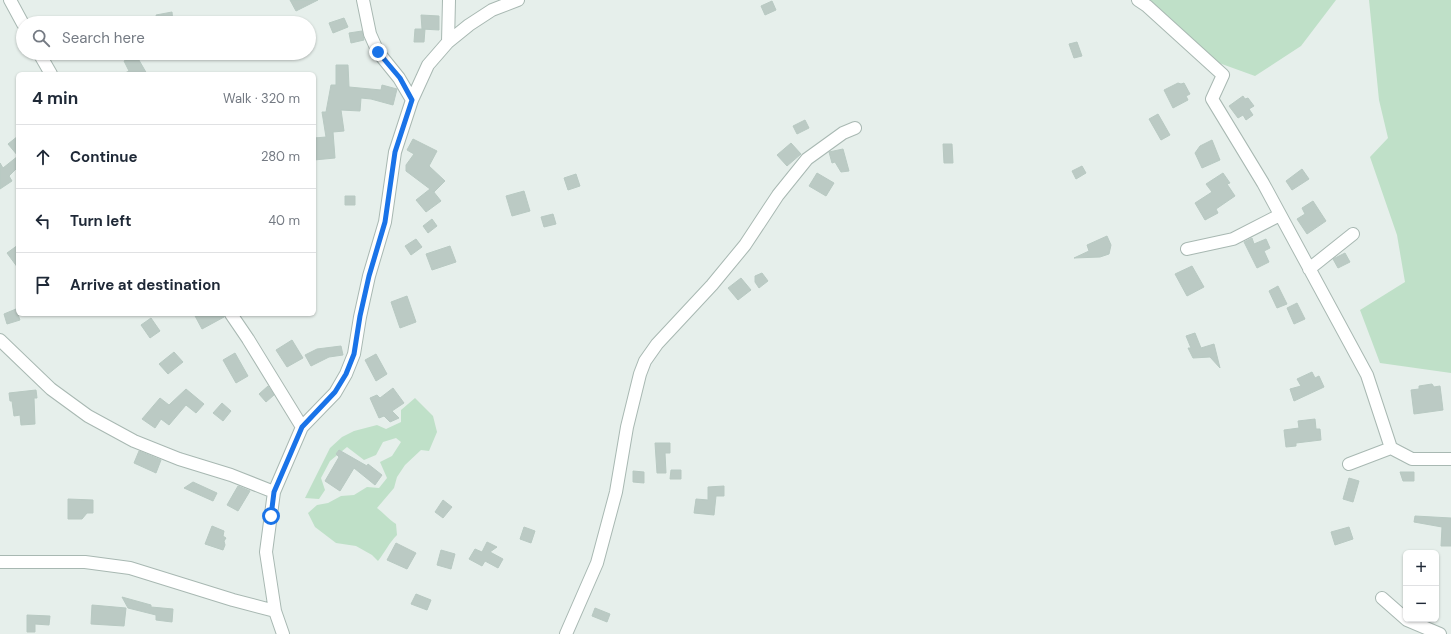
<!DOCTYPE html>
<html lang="en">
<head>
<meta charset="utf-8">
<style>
  body { margin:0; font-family:"DM Sans",sans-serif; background:#f2f2f3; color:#1f2937 }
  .controls { position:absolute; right:12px; bottom:12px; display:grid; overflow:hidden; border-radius:6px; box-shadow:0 1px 3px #0004 }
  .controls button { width:36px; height:36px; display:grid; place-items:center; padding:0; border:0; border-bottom:1px solid #e0e1e3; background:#fff; color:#1f2937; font:20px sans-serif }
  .stop { position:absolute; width:12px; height:12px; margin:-9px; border:3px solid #1a73e8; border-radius:50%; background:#fff }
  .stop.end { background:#1a73e8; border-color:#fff; box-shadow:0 1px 4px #0008 }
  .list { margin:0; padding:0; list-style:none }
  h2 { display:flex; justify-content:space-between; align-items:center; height:52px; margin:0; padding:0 16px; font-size:17px }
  h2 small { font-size:13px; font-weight:400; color:#747a83 }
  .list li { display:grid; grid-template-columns:26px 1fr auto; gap:12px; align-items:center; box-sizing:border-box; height:64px; padding:0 16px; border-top:1px solid #e0e1e3 }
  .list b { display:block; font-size:15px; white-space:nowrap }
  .list em { font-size:13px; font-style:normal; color:#747a83 }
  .icon { flex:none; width:22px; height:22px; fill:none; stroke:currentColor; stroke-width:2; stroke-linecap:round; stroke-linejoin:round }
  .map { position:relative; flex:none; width:1451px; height:634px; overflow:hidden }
  .search { position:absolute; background:#fff; box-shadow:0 1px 3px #0004; left:16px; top:16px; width:300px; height:44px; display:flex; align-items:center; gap:10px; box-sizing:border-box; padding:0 14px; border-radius:22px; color:#747a83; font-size:15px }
  .panel { position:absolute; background:#fff; box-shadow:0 1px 3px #0004; left:16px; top:72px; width:300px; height:244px; border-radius:6px }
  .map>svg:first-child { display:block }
  .green { fill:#bfe0c8 }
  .building { fill:#bbcac4; stroke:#b8c9c2 }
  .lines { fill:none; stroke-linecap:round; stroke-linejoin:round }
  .minor-casing { stroke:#a8b8b2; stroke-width:14 }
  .minor { stroke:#fff; stroke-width:12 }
  .route { stroke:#1a73e8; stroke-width:5 }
</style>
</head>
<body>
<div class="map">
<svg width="1451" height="634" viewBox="0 0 1451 634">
  <rect width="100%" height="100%" fill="#e6efeb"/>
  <path class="green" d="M1150,0H1336L1301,46L1255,76L1219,63Z
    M1369,0H1451V373L1380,363L1360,310L1405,282L1397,235L1370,157L1388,138L1379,100Z
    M415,398L433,416L437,432L429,451L421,450L405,465L397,477L394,488L377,508C384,513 388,519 396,524L397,535C389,543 385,552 378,561L372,555L356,546L336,543L315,527L308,513L317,505L328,503L341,496L354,495L367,487L379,488L387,478L380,462L392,456L401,442L396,438L383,442L376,455L364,460L347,447L330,461L321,478L325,490L319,499L305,498L330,448L342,437L354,431L377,425L386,429L401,422V410Z"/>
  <path class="building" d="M290,0H318L296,11Z
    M772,1L776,10L765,15L761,6Z
    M172,12L173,23H158L156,15Z
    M421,15L439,16V30L422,29Z
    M344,18L348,27L333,33L329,23Z
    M415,29H425L424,42H414Z
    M362,31L364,40L351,43L349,33Z
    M1077,42L1082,56L1074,58L1069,44Z
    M136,55L147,74H123L129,71L124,61Z
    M336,65H348L349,87L381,90L382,85L397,89L393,105L371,99L361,98L360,111L341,110L344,131L333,132L335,158L314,160V138L326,137L322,112H326L331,85H336Z
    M1178,83L1181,84L1184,83L1190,94L1186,96L1188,100L1173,108L1164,90Z
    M1243,96L1245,99L1248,98L1254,106L1249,109L1253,115L1246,120L1243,115L1238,118L1229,106Z
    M1158,114L1170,135L1161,140L1149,119Z
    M805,120L809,128L797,134L793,126Z
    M18,136V167L9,176L12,181L0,189V163L3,168L18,156L8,144Z
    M413,139L437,151L429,166L445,181L434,192L433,191L441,201L426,212L416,200L430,189L406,171V165L414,154L407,150Z
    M1212,140L1220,160L1202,168L1195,153L1200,146Z
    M791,143L801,154L787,166L777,155Z
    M943,144H952L953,163H944Z
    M843,149L849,171L841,172L835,162L832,163L829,152Z
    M1082,166L1086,173L1076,179L1072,171Z
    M1302,169L1309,179L1292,190L1286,181Z
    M817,173L834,183L826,196L809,186Z
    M1223,173L1230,183L1227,184L1235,196L1216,209L1218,213L1205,220L1195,203L1212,192L1206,184Z
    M576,174L580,186L568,190L564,178Z
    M524,191L530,211L512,216L506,196Z
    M345,196H355V205H345Z
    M1313,201L1326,221L1307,234L1297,219L1305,214L1302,208Z
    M553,214L556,224L544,227L541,217Z
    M432,219L437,226L428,233L423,226Z
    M1107,236L1111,245L1109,254L1100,257L1074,258L1089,251L1087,245Z
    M1252,238L1254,244L1266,239L1270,248L1264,251L1269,262L1257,268L1244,242Z
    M416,239L422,247L411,255L405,246Z
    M18,245V268L7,253Z
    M450,246L456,262L432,270L426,254Z
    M1345,253L1350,262L1338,268L1333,259Z
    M1192,266L1204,287L1187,296L1175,274Z
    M762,273L768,281L759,288L755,282V276Z
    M741,278L751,290L738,300L728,288Z
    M1278,286L1287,304L1277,308L1269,291Z
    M407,296L416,322L400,328L391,302Z
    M1297,303L1305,319L1294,324L1287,308Z
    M16,309L20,320L7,324L4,314Z
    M194,314H224V317L202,329Z
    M151,318L160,331L150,338L141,325Z
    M1195,333L1201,348L1214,344L1220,368L1210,357L1193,358L1188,348H1191L1186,336Z
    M292,340L303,358L287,367L276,350Z
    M341,346L343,355L329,357L311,366L305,355L317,349Z
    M174,352L183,362L168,374L159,364Z
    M235,353L248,376L236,383L223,360Z
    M376,354L387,374L376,381L365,360Z
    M1312,372L1315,378L1319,376L1324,387L1294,401L1290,389L1301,386L1297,379Z
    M1432,384L1434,387L1440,386L1443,410L1414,414L1411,390L1419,389V386Z
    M268,386L274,395L266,402L259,394Z
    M393,388L404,403L392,411L399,418L390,422L384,416L379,418L370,398L377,395L380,398Z
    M186,389L204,404L196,413L186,405L169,425L161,419L155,428L142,419L160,398L169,405Z
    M36,390L37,398H34L35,424L21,425L20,415L14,416L12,401H10L9,393Z
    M222,403L231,411L223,421L213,413Z
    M1315,419L1316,429H1320L1321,440L1296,443V446L1286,447L1284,430L1299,428L1298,421Z
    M655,443H670V453H665L666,473H657Z
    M339,450L367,466L368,464L382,475L375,485L354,468L340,491L325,481L339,457L336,454Z
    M139,451L161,460L156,473L134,463Z
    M671,470H681V479H670Z
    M633,471L644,472V483L633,482Z
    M1400,472H1414V481H1403Z
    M1349,478L1359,481L1353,502L1343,499Z
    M193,482L217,493L213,501L184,488Z
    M238,486L250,491L238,511L227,505Z
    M724,486V496H716L714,515L694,513L696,499L708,500V487Z
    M68,499L93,500V513H87L82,519H68Z
    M443,500L452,507L443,518L435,512Z
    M1415,516L1451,518V546H1441L1442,527L1414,522Z
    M212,526L224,531L223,536L226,538L224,541L225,545L223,550L205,544Z
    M524,527L535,531L531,543L520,539Z
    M1349,527L1353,539L1335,545L1331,532Z
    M487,542L497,547L490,552L503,559L498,568L485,561L482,566L469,559L475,549L482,552Z
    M396,543L416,553L407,569L387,560Z
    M441,550L455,554L451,569L437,565Z
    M416,594L431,600L427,610L411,604Z
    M122,597L151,605V607L173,609L172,622L156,620V615L128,608Z
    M92,605L126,608L124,626L91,624Z
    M595,608L610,614L607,622L592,616Z
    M27,615L50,616L49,625L35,624V632H27Z"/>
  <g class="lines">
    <g class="minor-casing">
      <path id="minor" d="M10,0L23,24
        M363,0L370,34L378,52L399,78L412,100
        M1138,0L1147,6L1223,75L1212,99L1263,183L1367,375L1391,448
        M448,42L449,0
        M39,53L51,74
        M1187,249L1233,239L1280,215
        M1309,269L1353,234
        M231,314L248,339L302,427
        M0,340L51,389L88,416L134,441L179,459L231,475L274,492
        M1349,464L1391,448L1412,459H1451
        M0,562H85L130,568L233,600L275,611
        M1382,598L1407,620L1440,634
        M283,634L275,611L266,552L274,492L302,427L335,393L346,374L354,354L360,317L369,276L385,222L395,152L412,100L428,65L448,42L469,25L492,10L518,0
        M566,634L597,563L616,492L627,427L640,374L645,361L657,344L712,285L745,245L778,195L807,159L843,133L855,128"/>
    </g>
    <use href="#minor" class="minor"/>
  </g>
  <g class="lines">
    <path class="route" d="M271,516L274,492L302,427L335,392L346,374L354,354L360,316L369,276L385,222L395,152L412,100L400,78L378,52"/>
  </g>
</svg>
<div class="controls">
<button>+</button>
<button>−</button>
</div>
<div class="stop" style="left:271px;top:516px"></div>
<div class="stop end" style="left:378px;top:52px"></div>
<div class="search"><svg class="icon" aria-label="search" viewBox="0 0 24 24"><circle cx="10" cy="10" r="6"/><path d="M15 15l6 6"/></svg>Search here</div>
<section class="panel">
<h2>4 min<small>Walk · 320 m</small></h2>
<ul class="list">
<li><svg class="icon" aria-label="ahead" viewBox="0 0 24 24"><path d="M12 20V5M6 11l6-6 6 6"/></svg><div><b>Continue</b></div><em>280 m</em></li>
<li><svg class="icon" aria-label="left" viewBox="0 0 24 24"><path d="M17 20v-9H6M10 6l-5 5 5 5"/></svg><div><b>Turn left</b></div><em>40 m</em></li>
<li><svg class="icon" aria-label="arrive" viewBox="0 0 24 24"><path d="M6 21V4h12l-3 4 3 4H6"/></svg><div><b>Arrive at destination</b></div></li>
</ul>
</section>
</div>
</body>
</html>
